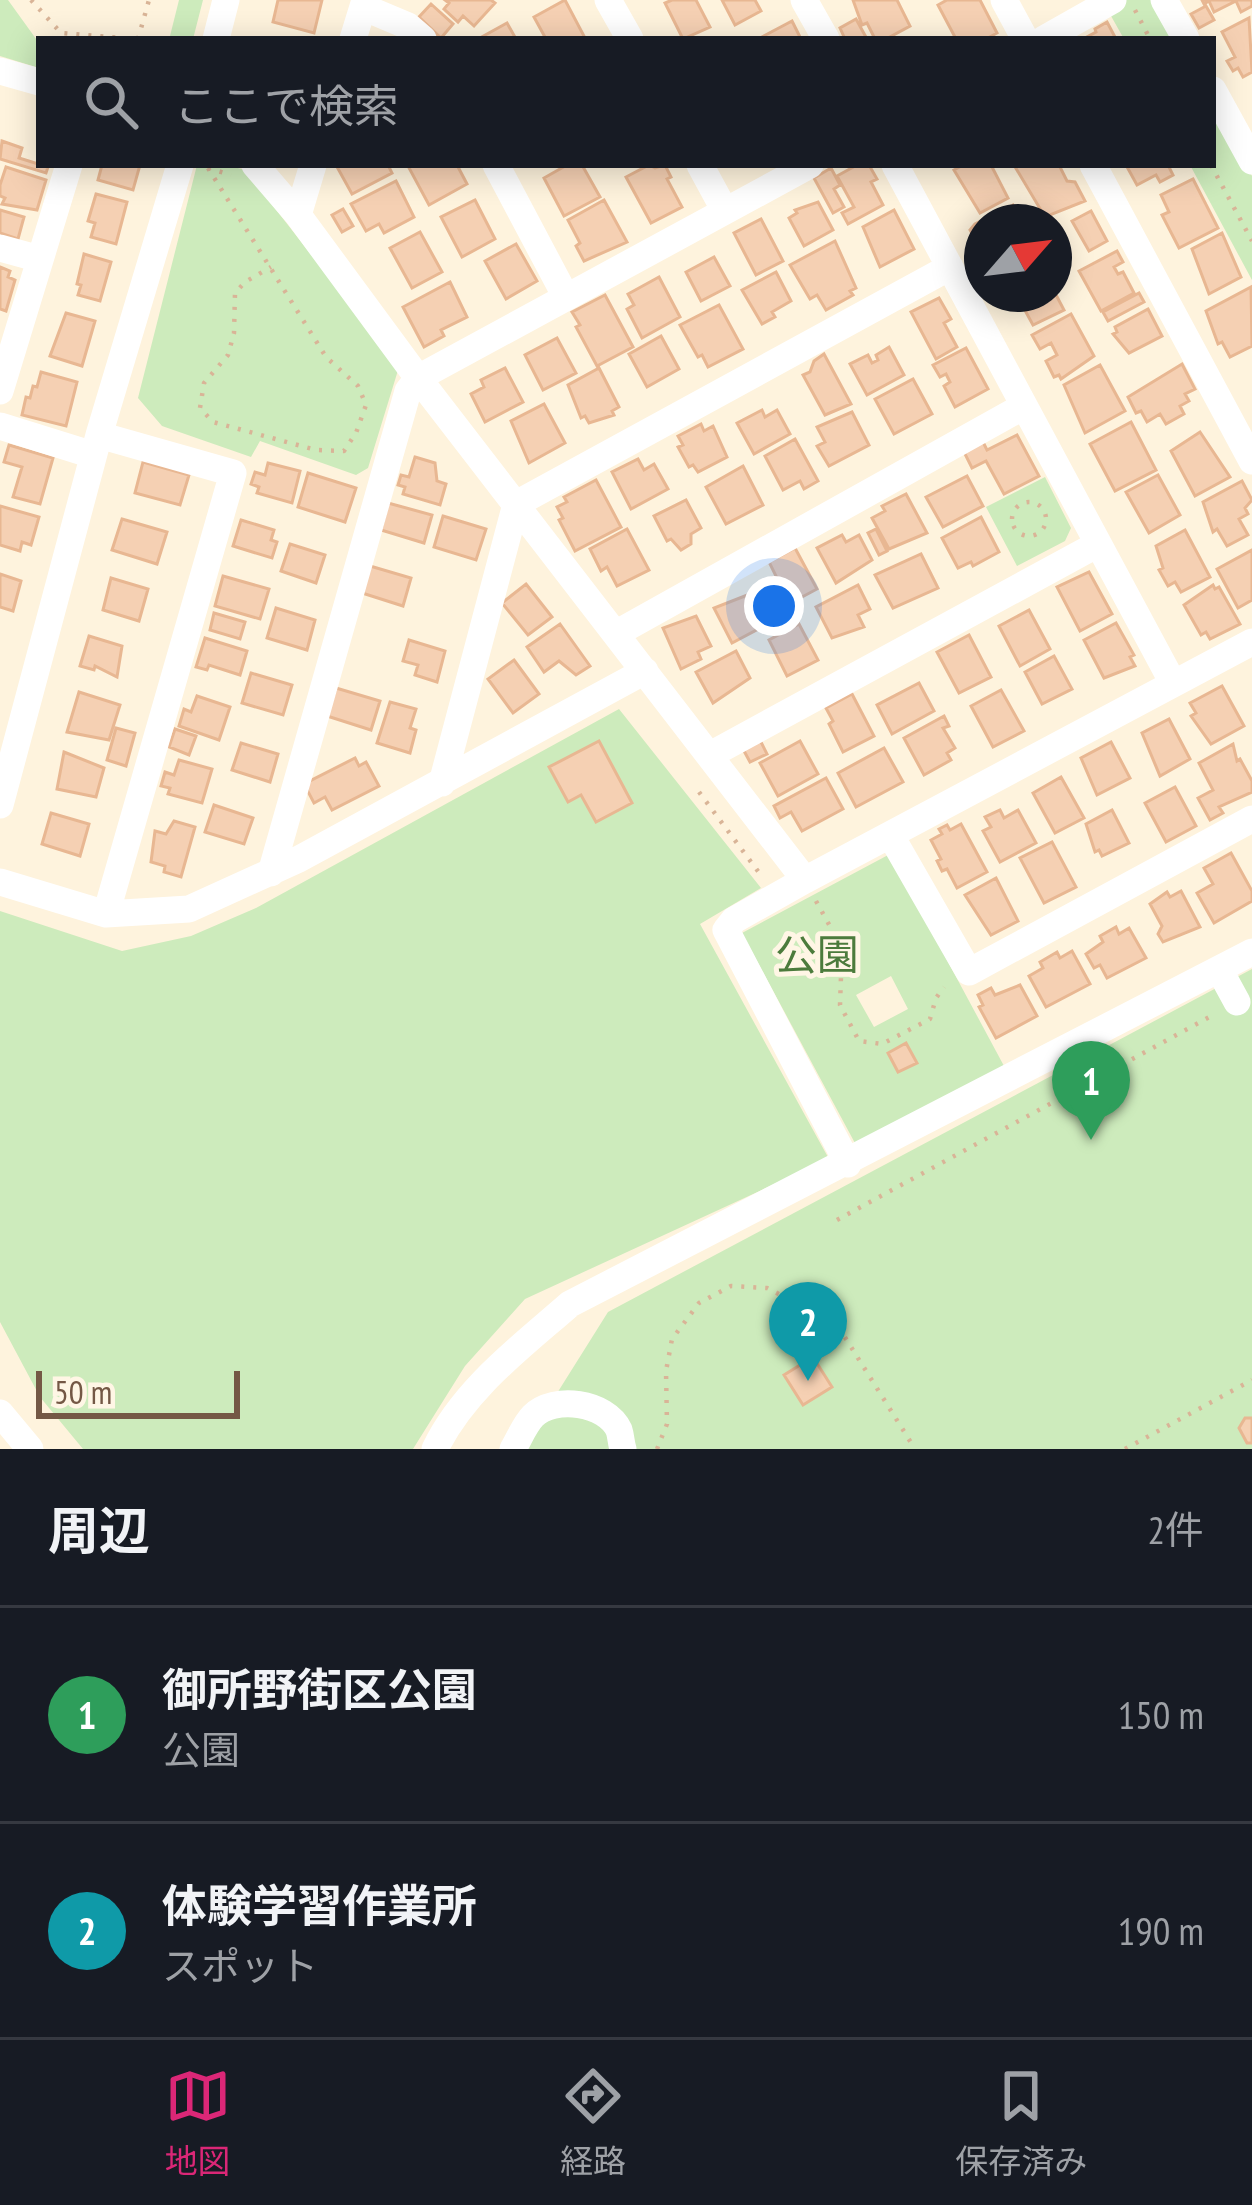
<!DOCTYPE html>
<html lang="ja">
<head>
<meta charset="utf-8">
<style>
  body { margin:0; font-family:"PT Sans Narrow","Noto Sans JP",sans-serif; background:#20242c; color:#f1f3f6 }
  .compass { position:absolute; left:964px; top:204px; width:108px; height:108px; border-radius:50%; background:#171b24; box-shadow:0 6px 30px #0003; rotate:62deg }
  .scale { position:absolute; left:36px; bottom:30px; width:204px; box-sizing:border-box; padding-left:12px; border:6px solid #745845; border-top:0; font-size:33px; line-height:42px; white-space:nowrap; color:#745845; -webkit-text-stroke:9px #fff6e5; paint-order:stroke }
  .you { position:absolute; left:774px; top:606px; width:42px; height:42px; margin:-30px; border:9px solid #fff; border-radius:50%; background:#1a73e8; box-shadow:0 0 0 18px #1a73e833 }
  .badge { display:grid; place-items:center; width:78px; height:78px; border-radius:50%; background:#db2777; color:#fff; font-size:39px; font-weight:700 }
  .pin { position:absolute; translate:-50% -99px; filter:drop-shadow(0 3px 6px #0008) }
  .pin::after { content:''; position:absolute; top:63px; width:42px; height:36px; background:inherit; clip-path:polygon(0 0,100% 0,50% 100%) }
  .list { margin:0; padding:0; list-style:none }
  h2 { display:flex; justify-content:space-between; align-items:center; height:156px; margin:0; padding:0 48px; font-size:51px }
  h2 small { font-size:39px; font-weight:400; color:#9ea1a6 }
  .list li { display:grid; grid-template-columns:78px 1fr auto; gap:36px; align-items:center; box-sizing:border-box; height:216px; padding:0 48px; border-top:3px solid #363941 }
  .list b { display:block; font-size:45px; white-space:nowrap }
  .list p { margin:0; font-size:39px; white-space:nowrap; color:#9ea1a6 }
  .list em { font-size:39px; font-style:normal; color:#9ea1a6 }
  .icon { flex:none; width:66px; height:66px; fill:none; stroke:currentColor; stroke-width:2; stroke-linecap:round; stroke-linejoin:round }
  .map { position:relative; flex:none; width:1252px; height:1449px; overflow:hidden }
  .search { position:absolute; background:#171b24; box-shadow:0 6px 30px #0003; left:36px; right:36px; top:36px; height:132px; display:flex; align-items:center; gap:30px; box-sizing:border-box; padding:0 42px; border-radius:0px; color:#9ea1a6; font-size:45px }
  .sheet { height:588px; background:#171b24 }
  nav { display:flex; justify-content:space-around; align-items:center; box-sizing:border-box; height:168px; border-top:3px solid #363941; background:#171b24; font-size:33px; color:#9ea1a6 }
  nav a { display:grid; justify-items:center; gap:6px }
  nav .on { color:#db2777 }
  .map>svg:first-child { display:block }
  .green { fill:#cdebbc; fill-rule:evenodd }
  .building { fill:#f5d0b3; stroke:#e8b792; stroke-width:3 }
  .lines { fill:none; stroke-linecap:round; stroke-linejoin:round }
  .path { stroke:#d9b497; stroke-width:4.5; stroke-dasharray:3 9; stroke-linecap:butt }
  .minor { stroke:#fff; stroke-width:27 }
  .labels { text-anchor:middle; stroke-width:10; stroke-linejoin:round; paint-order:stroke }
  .park-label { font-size:42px; fill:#4c7b3c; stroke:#fff6e5 }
</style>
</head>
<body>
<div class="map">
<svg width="1252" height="1449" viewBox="0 0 1252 1449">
  <rect width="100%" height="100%" fill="#fef3dd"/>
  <path class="green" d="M0,0H8L39,43V68L0,56Z
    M179,0H203L193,39L170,36Z
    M1102,0H1157L1178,39H1124Z
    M1213,104L1252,176V280L1190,165H1213Z
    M197,165H227L245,170L399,367L368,468L356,475L260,441L251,457L162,426L138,398Z
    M1045,477L1071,528L1065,541L1017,566L986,507Z
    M619,709L761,888L700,924L829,1159L525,1299L465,1366L413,1449H83L40,1397L0,1322V911L122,951L191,936L256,908Z
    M890,854L1004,1066L856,1145L742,933ZM891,976L908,1009L874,1027L856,995Z
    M1252,969V1449H522L608,1312Z"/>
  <path class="building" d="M278,0H322L314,33L273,22Z
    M445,0H491L495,3L474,26L463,16L458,22L444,9L449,3Z
    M565,0L585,38L546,39L534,17Z
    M672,0H696L710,27L683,39L665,3Z
    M722,0H755L761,11L735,25Z
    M853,0H897L910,26L886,39H875L867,23L862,25Z
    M947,0H980L997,33L986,39H956L938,5Z
    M1202,0H1252V6L1241,12L1236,1L1214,12L1209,1L1204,4Z
    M431,4L453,24L441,38L419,17Z
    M1206,6L1214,20L1199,28L1191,14Z
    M1249,18L1252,72L1243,77L1238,68L1233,71L1227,61L1235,57L1222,32Z
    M856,19L867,39H845L840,28Z
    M792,21L801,39H758Z
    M1107,22L1116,39H1083L1096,32L1095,29Z
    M507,23L516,39H478Z
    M2,141L22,148L19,158L48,167L46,173L0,159Z
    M102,165H140L133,190L98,180Z
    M336,165H388L392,173L352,194Z
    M457,165L467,184L429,205L408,166Z
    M567,165H582L600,197L564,216L544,178Z
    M649,165L655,168L665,165L671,177L667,179L682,207L651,223L626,177Z
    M857,165H869L877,179L871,182L883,205L848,224L842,213L854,207L837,176Z
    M963,165H991L1008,198L980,213L954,170Z
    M1014,165H1059L1067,181L1075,182L1085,201L1045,217Z
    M1126,165H1168L1173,175L1160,182L1156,175L1137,185Z
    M6,167L46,180L37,210L2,204L5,198L0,196V185Z
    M831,168L840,185L834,189L844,207L833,213L814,178Z
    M1193,179L1218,228L1179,248L1162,215L1169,212L1161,195Z
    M396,181L414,217L384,233L379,224L366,231L351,204Z
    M96,194L127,202L116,244L91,237L95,223L88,221Z
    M475,200L495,239L462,257L441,217Z
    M604,200L627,242L584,261L576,246L580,243L568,220Z
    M818,202L833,230L804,246L789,218L797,213L795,210Z
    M1013,205L1022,222H982V240L977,242L970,230L975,224Z
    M343,209L353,226L342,232L332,215Z
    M0,210L24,217L18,239L0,233Z
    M894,210L914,249L880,267L863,227Z
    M1091,211L1107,241L1089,251L1072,221Z
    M761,219L783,261L756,275L734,233Z
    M420,232L442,272L412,288L390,248Z
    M1222,233L1241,277L1209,294L1192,249Z
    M835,241L856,288L850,291L853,295L826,310L817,295L810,299L790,265Z
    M516,244L537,281L506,299L485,261Z
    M1117,251L1123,262L1114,267L1118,274L1123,272L1134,293L1101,311L1079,271Z
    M84,254L111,262L100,301L78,295L81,285L77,284Z
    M714,257L730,286L701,301L686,272Z
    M0,267L10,271L8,277L15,280L6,311L0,309Z
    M776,272L791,301L772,312L775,317L762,324L742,290Z
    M659,277L680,317L642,338L627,309L634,305L628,294Z
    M450,282L467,317L441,330L444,336L424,347L403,307Z
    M1251,287L1252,346L1230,357L1222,342L1218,344L1206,311Z
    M1054,291L1064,310L1033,325L1016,294Z
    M1139,293L1144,302L1108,321L1103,312Z
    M605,295L633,347L597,366L576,327L580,325L572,312Z
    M939,298L951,319L944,323L957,347L936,359L911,312Z
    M719,305L743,349L708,367L702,355L698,357L680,325Z
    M1148,309L1162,336L1129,353L1113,334L1117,332L1115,327Z
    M66,313L95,321L82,366L50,356Z
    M1071,314L1094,356L1061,379L1059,375L1054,377L1046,361L1057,355L1051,343L1040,349L1032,335Z
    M661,336L679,369L647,387L629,354Z
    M557,338L576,373L543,390L525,355Z
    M889,347L904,375L867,395L850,364L868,355L872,363L878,360L876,355Z
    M966,348L988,389L955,407L944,386L950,382L946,374L940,377L933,365Z
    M824,354L851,404L825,415L803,375L810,372L814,361Z
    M1182,364L1195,389L1185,394L1189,401L1180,406L1184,414L1166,424L1160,414L1147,422L1141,411L1136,413L1128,397Z
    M1100,365L1125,411L1085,433L1064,385Z
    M505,368L523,402L485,422L471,394L484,387L481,380Z
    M599,368L619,407L612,411L614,415L589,423L585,416L581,418L568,385Z
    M41,372L77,382L66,426L22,415L26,397L30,398L33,386L37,387Z
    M913,379L932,414L894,434L875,399Z
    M544,404L565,443L529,463L511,421Z
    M762,410L765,417L777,410L790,434L754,454L737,423Z
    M852,412L869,445L829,466L817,446L825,442L817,427Z
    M1131,422L1156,470L1115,491L1090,444Z
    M701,424L704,431L713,426L727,457L698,472L693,465L689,467L678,447L683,445L678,436Z
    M1200,432L1230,477L1195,496L1171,451Z
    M1017,435L1039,476L1004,494L986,461L972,468L962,448L981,438L987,450Z
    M795,439L818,481L804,489L800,481L783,490L765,456Z
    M9,445L53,458L40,504L13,497L22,467L4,462Z
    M415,457L435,463L437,481L446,484L440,505L403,494L405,487L398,485L401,475L409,477Z
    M638,459L644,470L654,464L668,489L631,509L612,472Z
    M143,462L189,475L180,505L135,493Z
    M268,463L300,471L292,503L257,493L259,487L251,484L255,472L265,475Z
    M743,466L763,505L726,524L706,487Z
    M308,473L356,488L345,522L298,507Z
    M1158,475L1180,515L1149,533L1126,492Z
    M967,476L983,506L943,527L926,497Z
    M596,480L621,527L575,551L559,520L563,518L557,507L567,502L564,497Z
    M1242,481L1252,500L1245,508L1248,514L1239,519L1248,535L1227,546L1217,529L1213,532L1203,502Z
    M906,494L927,533L889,549L872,518L885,511L882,506Z
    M686,500L701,528L691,534V544L681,550L671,539L667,541L654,516Z
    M388,503L432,515L424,543L381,530Z
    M0,506L39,517L31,545L22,542L20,551L0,545Z
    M443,516L486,529L476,560L434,547Z
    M981,517L999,552L973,566L971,562L958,568L942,538Z
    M122,519L167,532L157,564L112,550Z
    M241,520L274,530L271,540L277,542L272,558L233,546Z
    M627,529L649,570L617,586L607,567L601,571L590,549Z
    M876,529L887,551L879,555L868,533Z
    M1185,530L1210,577L1181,592L1175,582L1168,586L1159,570L1163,568L1156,546Z
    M842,535L846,542L859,535L872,560L836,583L817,548Z
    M290,544L325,555L316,583L281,571Z
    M795,548L817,589L787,605L772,578L776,576L769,562Z
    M1252,550V600L1238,608L1217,569Z
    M921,554L938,588L893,608L875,575Z
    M370,566L411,578L403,606L362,593Z
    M1089,572L1112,614L1080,631L1057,587Z
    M0,574L21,581L13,611L0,607Z
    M223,576L269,589L260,619L215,606Z
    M111,578L148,589L139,621L103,610Z
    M526,584L552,617L528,635L502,603Z
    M858,585L870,609L858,615L864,627L832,638L816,607Z
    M1213,585L1215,589L1219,587L1240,624L1210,639L1206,632L1201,635L1184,605Z
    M750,594L766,625L732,643L714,608Z
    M276,608L315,620L307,650L267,638Z
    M1029,610L1050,649L1020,666L999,626Z
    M214,613L245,622L240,639L210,630Z
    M696,616L711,646L698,652L701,659L681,669L663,628Z
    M1116,623L1134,655L1130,657L1135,666L1104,678L1084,640Z
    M560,624L590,666L576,675L559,661L544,672L527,647Z
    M799,624L818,660L787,676L769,640Z
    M969,635L991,677L959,693L937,652Z
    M89,636L122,646L117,677L95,666L94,670L80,666Z
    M205,638L247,651L240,675L209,665L207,670L196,667Z
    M409,640L445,651L437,682L415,675L418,665L403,661Z
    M736,651L750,678L713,703L696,672Z
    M1054,656L1072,689L1042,704L1025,672Z
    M514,660L539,694L513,713L488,679Z
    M251,673L292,685L283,715L242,703Z
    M919,683L934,711L892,734L877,705Z
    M1222,686L1244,726L1211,744L1191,716L1196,713L1190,703Z
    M336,688L380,701L371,730L327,716Z
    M1001,690L1024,731L993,747L971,706Z
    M79,692L120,705L109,740L67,732Z
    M852,694L874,736L843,752L829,724L833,721L826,708Z
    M197,696L230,707L219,740L179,726L184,709L191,712Z
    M390,702L416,709L410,728L416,730L410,753L377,743Z
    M944,716L949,726L943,728L955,748L947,753L951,760L924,775L904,738Z
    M1169,719L1190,759L1160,776L1142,733Z
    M116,728L135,733L126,766L107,760Z
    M175,729L196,736L189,755L169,747Z
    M760,740L767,754L750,762L743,749Z
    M599,741L632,803L596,822L581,795L568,802L549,767Z
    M800,741L818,774L778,796L760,763Z
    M1111,742L1130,778L1097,795L1081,758Z
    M241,743L278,754L270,782L232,770Z
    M1233,744L1237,761L1240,759L1252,781V792L1219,807L1223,813L1210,820L1198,798L1213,790L1199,763Z
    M884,748L903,782L856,807L838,773Z
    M64,752L104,768L96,797L57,789Z
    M355,758L359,766L366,762L379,786L332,810L325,797L314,803L304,784Z
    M179,760L212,769L202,803L168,794L170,788L161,786L165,772L174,775Z
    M1061,777L1084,818L1055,833L1033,793Z
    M826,778L843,809L802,831L791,812L780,818L774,806Z
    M1175,787L1196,826L1166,842L1145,803Z
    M214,805L253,818L244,844L205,832Z
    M1000,810L1004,818L1018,810L1036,843L1000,862L983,831L991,827L985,817Z
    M1112,810L1129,843L1102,856L1099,850L1095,852L1086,824Z
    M51,813L89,824L80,856L42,844Z
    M174,821L195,827L181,877L164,872L165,866L151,862L155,831L166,834Z
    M961,824L987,872L957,888L947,869L942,871L937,861L941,859L931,840L942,834L939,829L947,825L950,830Z
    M1052,842L1076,887L1044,903L1020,858Z
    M1231,853L1252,891V901L1214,923L1197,893L1213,884L1204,868Z
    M996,878L1018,921L991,935L965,895Z
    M1181,891L1200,927L1163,942L1158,934L1162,926L1150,904L1167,892L1170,897Z
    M1116,927L1119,934L1129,928L1146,958L1107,978L1100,965L1094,968L1086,954L1103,942L1100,936Z
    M1072,951L1090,984L1046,1007L1029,976L1043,968L1040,962L1057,952L1060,958Z
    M1020,985L1037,1016L996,1038L979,1007L983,1005L978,995L991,988L995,995Z
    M906,1043L917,1063L898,1072L888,1053Z
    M813,1357L832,1387L803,1405L784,1375Z
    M1245,1418H1252V1443H1247L1239,1428Z"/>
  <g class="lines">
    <path class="path" d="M31,0L61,33L133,39
      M1135,10L1150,39
      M138,39L149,0
      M1211,165L1252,241
      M208,168L231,175
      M208,168L326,357L358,386L366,405L356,433L344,451L316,450L213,422L200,408L204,383L228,355L234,333L235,293L245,282L271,267
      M1012 519a17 17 0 1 1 34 0a17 17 0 1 1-34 0Z
      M699,792L760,874
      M816,901L842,948L840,1005L859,1041L882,1044L930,1019L936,998L944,987
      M837,1220L1213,1015
      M657,1449L667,1424L666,1371L672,1339L699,1303L731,1286L767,1288L836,1323L915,1449
      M1125,1449L1252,1380"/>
    <path class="minor" d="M608,0L630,39
      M804,0L826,39
      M1004,0L1025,39
      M1164,0L1186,39
      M363,7L408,26L423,39
      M216,39L226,0
      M353,39L365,0
      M1044,39L1113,0
      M0,71L39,82
      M1213,90L1252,161
      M255,165L298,215L418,378L805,880
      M496,165L566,297
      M700,165L725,211
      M895,165L1173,683
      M1093,165L1252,461
      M298,215L313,165
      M0,248L40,259
      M0,391L69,165
      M0,426L93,455
      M99,435L233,473L106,914
      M617,633L1024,406
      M710,755L1098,544
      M442,783L516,504L950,267
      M0,805L99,435L180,165
      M891,836L969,972L1252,819
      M271,873L408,391L418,378L810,165
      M0,882L106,914L189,909L299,859L645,671
      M1219,969L1237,1002
      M848,1164L726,930L734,920L805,880L1252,642
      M0,1413L30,1449
      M435,1449C464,1389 521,1347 570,1304L1252,952
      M513,1449C519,1439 525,1424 533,1416C554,1395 606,1402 619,1430C621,1436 621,1443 623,1449"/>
  </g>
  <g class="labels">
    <g class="park-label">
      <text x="817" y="970">公園</text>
    </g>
  </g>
</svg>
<svg class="compass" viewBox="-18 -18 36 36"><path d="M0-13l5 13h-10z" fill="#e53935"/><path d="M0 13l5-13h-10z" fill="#9ea1a6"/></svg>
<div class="scale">50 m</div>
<div class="you"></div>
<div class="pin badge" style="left:1091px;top:1140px;background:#2e9e5b">1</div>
<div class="pin badge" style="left:808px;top:1381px;background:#0f9aa8">2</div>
<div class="search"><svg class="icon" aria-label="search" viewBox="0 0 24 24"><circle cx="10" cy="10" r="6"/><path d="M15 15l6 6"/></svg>ここで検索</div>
</div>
<section class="sheet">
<h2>周辺<small>2件</small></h2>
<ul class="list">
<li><span class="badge" style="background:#2e9e5b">1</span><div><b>御所野街区公園</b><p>公園</p></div><em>150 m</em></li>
<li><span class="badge" style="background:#0f9aa8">2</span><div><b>体験学習作業所</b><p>スポット</p></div><em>190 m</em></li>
</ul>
</section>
<nav>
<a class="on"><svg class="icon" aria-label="map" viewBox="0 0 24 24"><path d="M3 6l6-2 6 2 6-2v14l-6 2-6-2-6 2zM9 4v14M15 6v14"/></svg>地図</a>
<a><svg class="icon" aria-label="directions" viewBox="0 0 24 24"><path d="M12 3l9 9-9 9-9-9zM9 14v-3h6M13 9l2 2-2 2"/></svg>経路</a>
<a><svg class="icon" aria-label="saved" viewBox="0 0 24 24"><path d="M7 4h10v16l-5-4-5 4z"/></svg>保存済み</a>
</nav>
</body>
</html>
